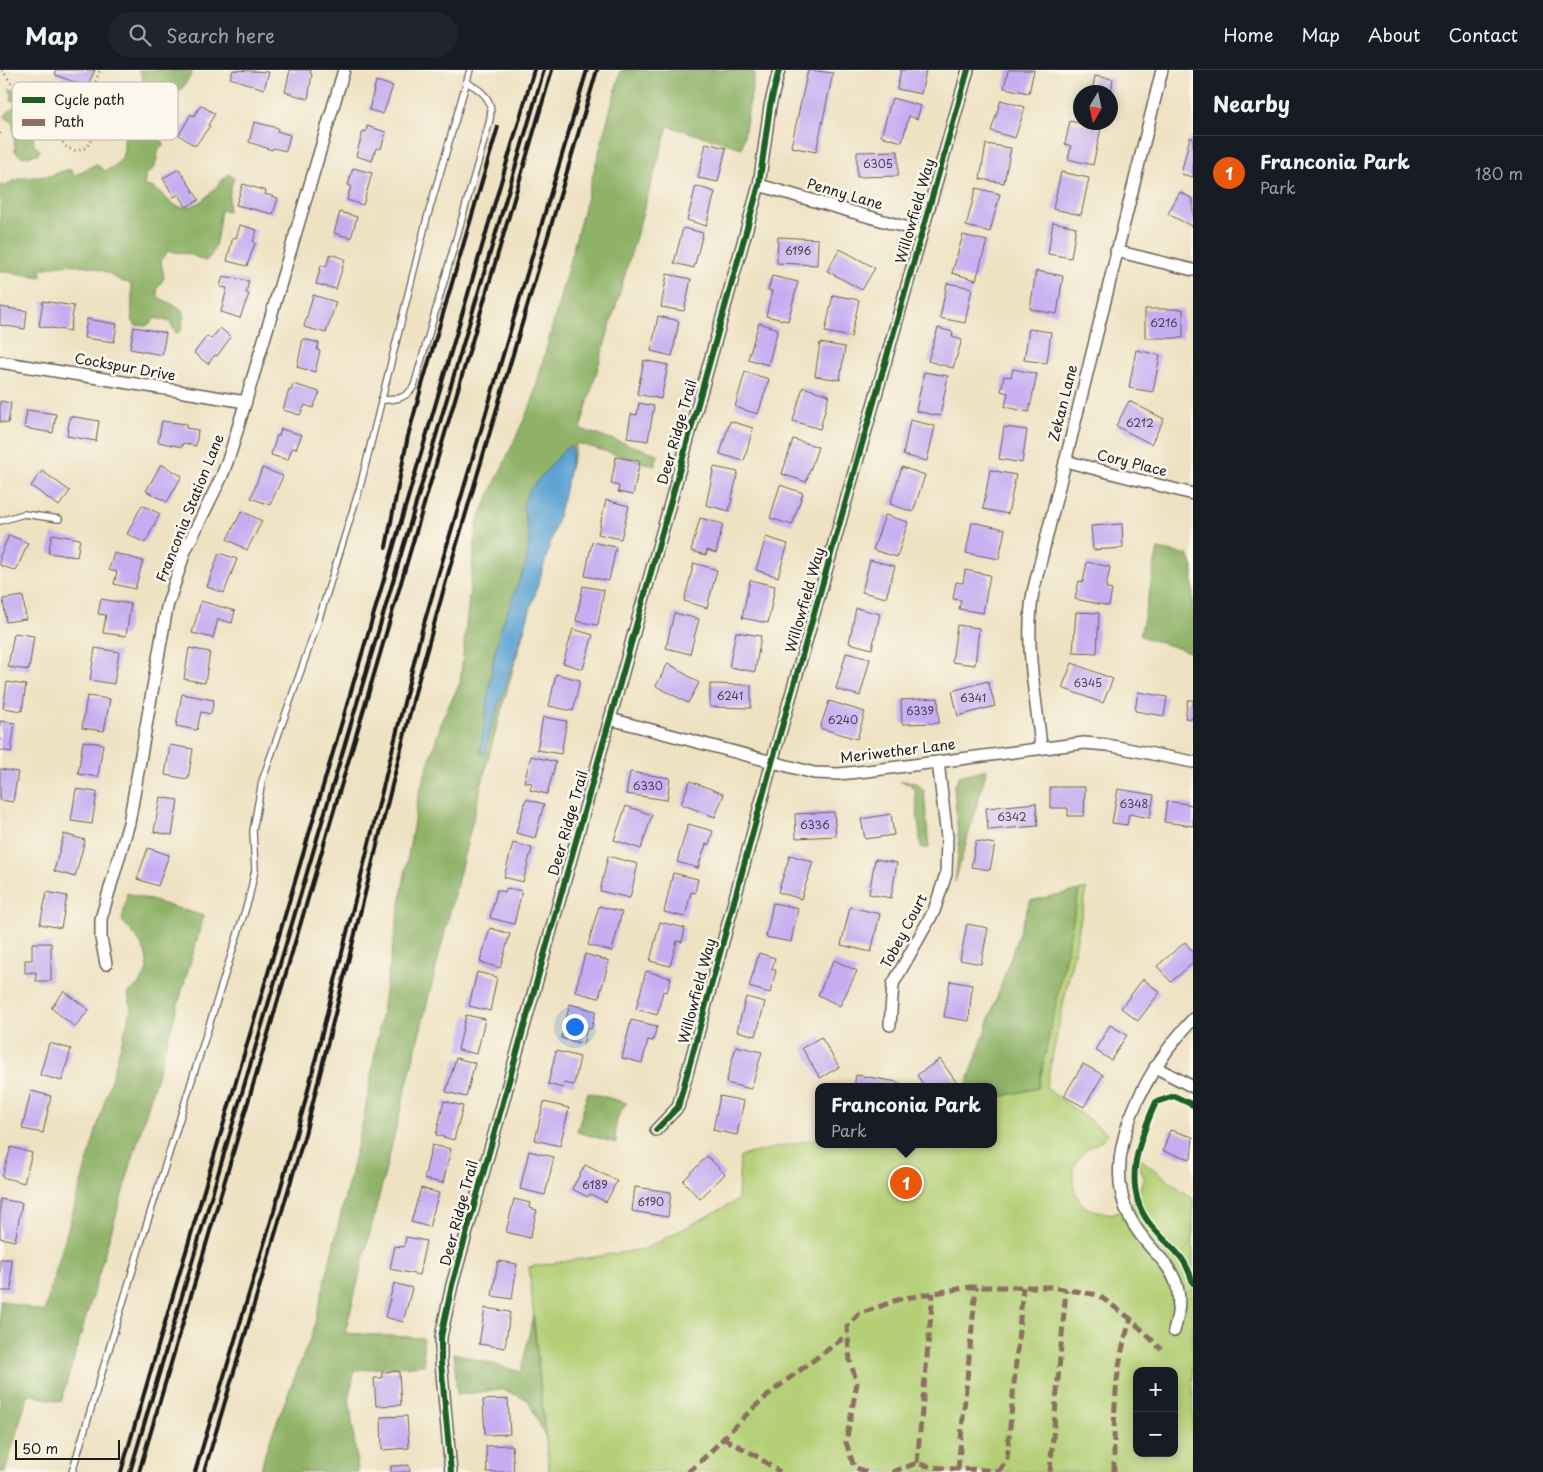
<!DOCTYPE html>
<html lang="en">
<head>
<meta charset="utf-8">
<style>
  body { margin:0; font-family:"Playpen Sans",sans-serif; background:#20242c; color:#f1f3f6 }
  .controls { position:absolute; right:15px; bottom:15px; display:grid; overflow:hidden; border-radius:10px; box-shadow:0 2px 12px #0003 }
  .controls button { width:45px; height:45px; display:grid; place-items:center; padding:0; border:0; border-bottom:1px solid #363941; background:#171b24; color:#f1f3f6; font:25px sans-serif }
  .compass { position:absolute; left:1073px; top:15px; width:45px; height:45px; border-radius:50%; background:#171b24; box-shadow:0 2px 12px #0003; rotate:189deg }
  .scale { position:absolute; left:15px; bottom:12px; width:105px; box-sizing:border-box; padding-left:5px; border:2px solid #1c1c1c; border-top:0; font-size:14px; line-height:18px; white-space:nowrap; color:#1c1c1c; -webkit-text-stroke:4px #fbf7ec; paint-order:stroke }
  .you { position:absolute; left:574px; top:956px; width:18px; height:18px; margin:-12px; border:4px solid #fff; border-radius:50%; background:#1a73e8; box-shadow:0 0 0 8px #1a73e833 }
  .badge { display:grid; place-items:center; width:32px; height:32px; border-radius:50%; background:#ea580c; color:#fff; font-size:16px; font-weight:700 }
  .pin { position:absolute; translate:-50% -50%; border:2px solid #fff; box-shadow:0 1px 5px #0006 }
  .popup { position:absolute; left:815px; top:1013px; width:182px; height:65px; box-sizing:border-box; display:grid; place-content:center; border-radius:10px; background:#171b24; filter:drop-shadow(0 1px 4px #0005); font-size:16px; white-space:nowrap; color:#9ea1a6 }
  .popup b { font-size:19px; color:#f1f3f6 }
  .popup::after { content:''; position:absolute; left:50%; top:100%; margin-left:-10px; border:10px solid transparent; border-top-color:#171b24 }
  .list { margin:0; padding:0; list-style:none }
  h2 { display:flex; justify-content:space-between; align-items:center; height:65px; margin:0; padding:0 20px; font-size:21px }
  h2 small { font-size:16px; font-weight:400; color:#9ea1a6 }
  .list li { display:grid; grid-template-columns:32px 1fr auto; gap:15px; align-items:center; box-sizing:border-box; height:75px; padding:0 20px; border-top:1px solid #363941 }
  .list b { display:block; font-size:19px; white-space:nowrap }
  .list p { margin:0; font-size:16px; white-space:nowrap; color:#9ea1a6 }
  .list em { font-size:16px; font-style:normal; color:#9ea1a6 }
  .icon { flex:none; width:28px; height:28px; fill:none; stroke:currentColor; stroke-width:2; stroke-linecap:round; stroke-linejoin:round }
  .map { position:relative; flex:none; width:1193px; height:1402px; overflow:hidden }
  header { display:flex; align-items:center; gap:30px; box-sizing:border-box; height:70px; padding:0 25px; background:#171b24; border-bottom:1px solid #363941 }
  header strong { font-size:24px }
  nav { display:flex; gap:28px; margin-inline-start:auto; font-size:18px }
  .search { width:350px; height:45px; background:#20242c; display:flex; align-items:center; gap:12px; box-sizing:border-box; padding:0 18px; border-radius:28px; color:#9ea1a6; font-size:19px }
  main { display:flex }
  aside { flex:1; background:#171b24 }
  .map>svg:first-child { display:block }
  .green { fill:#b4cf76; stroke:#687649; fill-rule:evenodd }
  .forest { fill:#8fb267; stroke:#566742 }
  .water { fill:#5ca2d2; stroke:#3c5f77 }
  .building { fill:#c6adf1 }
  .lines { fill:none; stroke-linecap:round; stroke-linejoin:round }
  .lane-casing { stroke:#666156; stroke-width:8 }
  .street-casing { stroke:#666156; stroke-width:14 }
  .path { stroke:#666156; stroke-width:2.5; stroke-dasharray:1 4; stroke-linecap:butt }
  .lane { stroke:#fff; stroke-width:5.5 }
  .street { stroke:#fff; stroke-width:11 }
  .rail { stroke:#1c1c1c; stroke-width:4 }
  .quiet { stroke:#8d6e63; stroke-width:5; stroke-dasharray:10 5; stroke-linecap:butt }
  .cycleway-casing { stroke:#fbf7ec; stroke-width:9 }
  .cycleway { stroke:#1b5e20; stroke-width:6 }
  .labels { text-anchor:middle; stroke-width:5; stroke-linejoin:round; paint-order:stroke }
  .number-label { font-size:11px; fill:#464051 }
  .street-label { font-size:14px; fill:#1c1c1c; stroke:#fbf7ec }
  .key { fill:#fbf7ec; stroke:#b8b5ae; stroke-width:1 }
  .key-label { font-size:14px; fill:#1c1c1c }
</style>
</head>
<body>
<header>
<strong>Map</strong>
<div class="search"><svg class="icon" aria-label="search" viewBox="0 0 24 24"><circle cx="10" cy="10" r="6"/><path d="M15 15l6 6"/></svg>Search here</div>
<nav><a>Home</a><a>Map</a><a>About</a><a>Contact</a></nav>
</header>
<main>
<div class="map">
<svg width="1193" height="1402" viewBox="0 0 1193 1402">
  <rect width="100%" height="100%" fill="#fbf7ec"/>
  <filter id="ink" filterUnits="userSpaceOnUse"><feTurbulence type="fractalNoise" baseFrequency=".02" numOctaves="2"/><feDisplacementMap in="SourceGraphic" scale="10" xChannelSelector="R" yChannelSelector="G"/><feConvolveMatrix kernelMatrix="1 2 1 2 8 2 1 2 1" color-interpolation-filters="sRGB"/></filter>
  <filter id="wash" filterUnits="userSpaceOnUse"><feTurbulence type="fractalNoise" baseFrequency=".0096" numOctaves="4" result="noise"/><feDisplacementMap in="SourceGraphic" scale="20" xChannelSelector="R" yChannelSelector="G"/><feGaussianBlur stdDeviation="1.12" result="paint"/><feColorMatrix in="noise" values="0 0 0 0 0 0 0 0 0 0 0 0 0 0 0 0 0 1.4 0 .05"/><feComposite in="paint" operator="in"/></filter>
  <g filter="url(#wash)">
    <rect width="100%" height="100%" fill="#efe2c3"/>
    <path class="green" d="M1087,819L1046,1018L1108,1064C1101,1074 1092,1074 1084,1082C1069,1095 1069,1125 1086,1137C1092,1141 1105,1142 1112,1144L1134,1133L1144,1107L1135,1085L1193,1129V1402H549L529,1197L645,1179L738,1130L740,1086L818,1068V1074H994V1028L1038,1018L1079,820ZM1137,1301H1174V1383H1137Z"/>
    <path class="forest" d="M139,0H191L192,4L173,31L170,46C162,50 159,57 158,66L165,75L159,78L155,97L146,105L144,116C159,118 159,122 169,131C192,151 213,119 228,104L234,108L230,120L228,141L221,140C218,154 218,185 205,191L189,184L168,181L161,191L164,208L157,219L158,227L180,238L184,243L181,261L176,263L170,252L156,248L146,256L135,255C128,247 135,227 130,213C120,213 115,206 106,202C86,193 61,192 41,200V207L0,201V115L6,116C20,104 35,109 52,105C59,103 63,99 71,100L75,105L96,94L105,101C122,93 125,86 124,68L138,57L135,27L143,10Z
      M621,0H755L742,78L668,56L580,359L658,384L655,396L577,373L490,681L345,1263L423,1268L424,1295L355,1300L349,1326L358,1402H260L267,1377L313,1261L364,1047L418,727L443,647L460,613L477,452L532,332Z
      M9,18L20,23L33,22L37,28L47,32L61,25V35L47,37L45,40L57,60L50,63L38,59L33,63L34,75L40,80L38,84L22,87L15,81L13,53L5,47L7,43L19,33L11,30L12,25Z
      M1158,479L1188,485L1193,497V583L1140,566Z
      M987,699L955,812L959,775L954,717L959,706Z
      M900,711L916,712L924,721L929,778H921L915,721L910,714Z
      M1079,820L1038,1018L994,1028V1017H966L1030,831Z
      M127,823L204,846L61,1332L28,1324L5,1402H0V1230L44,1242L131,940L128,924C132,919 139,915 142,910C157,888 136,866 122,851Z
      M588,1022L627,1033C616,1044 614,1058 616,1073L577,1062Z
      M533,1246L544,1356L546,1368L528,1330L502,1319L457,1325L454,1283L521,1302Z"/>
    <path class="water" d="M571,376C581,394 501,629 489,664L485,684L480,682L494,586L500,561L528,487L529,467L523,436L528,422L565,379Z"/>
    <g id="blocks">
      <path class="building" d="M55,0H95L87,17L56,5Z
        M233,0L269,2L264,19L230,8Z
        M290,0H311L310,3L312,4L308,29L285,22Z
        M808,0L833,3L816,82L791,77Z
        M901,0H926L921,24L897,19Z
        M1008,0H1034L1029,23L1004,18Z
        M1095,6L1113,9L1111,22H1092Z
        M376,11L393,16L383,44L369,40Z
        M892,28L921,36L917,49L909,46L902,72L881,66Z
        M1001,30L1025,37L1015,68L991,61Z
        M201,35L215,44L208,55L210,56L195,76L179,65L191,44L194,46Z
        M1070,51L1101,58L1093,95L1068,89L1071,76L1065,74Z
        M254,52L278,58L277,61L290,65L286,81L273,78L272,80L249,72Z
        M367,56L386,62L381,79L376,78L372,91L356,86L363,61L366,62Z
        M1190,67L1193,68V107L1181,104Z
        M706,73L726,78L718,112L698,108Z
        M986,74L1011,78L1004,113L980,109Z
        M898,81V106L857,107V82Z
        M353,98L372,103L363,135L347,130L351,116L348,115Z
        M179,99L199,130L186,137L179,124L174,127L163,108Z
        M1061,102L1089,108L1081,145L1053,139Z
        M243,114L266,121L265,124L278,128L273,144L236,135Z
        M696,116L715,122L706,156L687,150Z
        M976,118L1000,124L990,162L966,156Z
        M1180,122L1193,129V157L1168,144Z
        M340,142L357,147L351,168L334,163Z
        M1053,152L1076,157L1071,188L1048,184Z
        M240,155L257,160L253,172L255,173L247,196L227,191L233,167L236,168Z
        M683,158L703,163L694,198L674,193Z
        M963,165L987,171L976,210L952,203Z
        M778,167L818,169L817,195L777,193Z
        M840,179L875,198L862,220L827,201Z
        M330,184L345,189L336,219L316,214L321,195L326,197Z
        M1036,201L1063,206L1057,244L1030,239Z
        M667,204L691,209L684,241L661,237Z
        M223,206L249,211L246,223L249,224L240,248L221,242L227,218L220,217Z
        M772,206L798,212L788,251L766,246L772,221L768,220Z
        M947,213L972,218L965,253L940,248Z
        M313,225L336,232L326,263L304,257Z
        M833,225L859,230L851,267L825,262Z
        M43,231L74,236L70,261L39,256Z
        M0,237L27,241L25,259L0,255Z
        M1145,239H1183V268H1145Z
        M658,246L679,251L672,286L651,281Z
        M87,249L117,254L114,272L84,268Z
        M759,253L778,259L768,295L748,289Z
        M134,257L166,263L162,285L130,279Z
        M220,258L231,267L217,286L215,285L208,294L194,283L207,266L211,269Z
        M938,258L953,262L952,267L962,270L953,298L928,291Z
        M1029,259L1051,262L1047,293L1024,290Z
        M303,269L319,273L317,280L320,281L315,302L297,297Z
        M820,273L845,277L840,310L815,306Z
        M1136,280L1160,285L1153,322L1129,318Z
        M644,290L668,295L661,329L637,324Z
        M1013,299L1037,304L1029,342L1005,337L1008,323L1001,321L1004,306L1011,307Z
        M745,302L769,309L758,344L735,337Z
        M924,302L948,306L940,346L916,341Z
        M293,314L320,322L313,338L305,335L300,345L283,340L289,320L291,321Z
        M803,317L829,325L820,359L793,351Z
        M0,331L11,333L8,353L0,352Z
        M1129,331L1164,349L1151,374L1116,356Z
        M639,333L654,336L648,371L627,368L631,344L637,345Z
        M27,340L56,344L53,363L24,358Z
        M70,346L99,351L96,371L67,366Z
        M910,350L935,356L927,391L903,385Z
        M162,351L187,354L186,358L198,360L196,376L183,373L182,377L158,372Z
        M730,351L753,358L744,391L720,384Z
        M1004,357L1027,360L1022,393L999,389Z
        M281,359L302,365L296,379L292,378L288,390L271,385L277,365L279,366Z
        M793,369L818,377L806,412L782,404Z
        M616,387L640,391L633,425L618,422L619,416L611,414Z
        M161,394L182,406L167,432L146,421Z
        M714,397L738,402L729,441L706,435Z
        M902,397L925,405L913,442L890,434Z
        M262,398L283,406L270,435L251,428Z
        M990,400L1016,405L1008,444L983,439Z
        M42,401L70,421L59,436L31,416Z
        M780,415L803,423L792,455L770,448Z
        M606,430L629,436L621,469L598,464Z
        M142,435L160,444L145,473L127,464Z
        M242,441L262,451L247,480L227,469Z
        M885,445L908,452L897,487L873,480Z
        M700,448L723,454L716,483L707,480L706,485L691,481Z
        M972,452L1005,459L999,489L966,483Z
        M1122,454L1123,478L1093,480L1091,456Z
        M52,464L80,469L77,487L48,483Z
        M9,465L28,473L16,501L0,495V486Z
        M766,467L788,474L778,507L756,500Z
        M592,472L616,477L609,511L585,506Z
        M114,483L143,491L135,519L114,514L117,502L109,500Z
        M219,483L237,489L224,523L207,517Z
        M870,490L895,496L886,528L862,522Z
        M1087,492L1110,497L1106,518L1112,520L1109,536L1075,529L1079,511L1083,512Z
        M694,493L717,500L707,538L684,531Z
        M965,500L990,505L983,543L959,539L961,530L953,529L956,512L963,513Z
        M750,510L775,516L768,553L742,548Z
        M583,516L604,520L598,555L576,551Z
        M23,526L26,549L6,552L3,529Z
        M101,529L131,534L126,566L103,563L106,545L98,544Z
        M201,531L235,541L232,553L218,549L213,568L192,563Z
        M856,538L880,544L872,579L849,573Z
        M1076,542L1099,543L1097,583L1073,582Z
        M674,543L699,549L690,584L666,578Z
        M957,555L979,558L975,595L952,592Z
        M573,559L593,565L583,599L563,593Z
        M736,562L761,566L755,602L729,597Z
        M14,563L34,566L29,600L8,597Z
        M95,578L119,582L114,614L90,610Z
        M189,578L210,582L205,613L184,609Z
        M846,583L870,589L860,626L836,619Z
        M668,593L699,613L688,633L656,616Z
        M1072,593L1113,609L1103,633L1062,618Z
        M556,604L580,610L573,641L549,636Z
        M988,611L995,636L958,646L952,621Z
        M7,612L26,615L22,641L3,638Z
        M710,614L751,615V638L710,637Z
        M1138,622L1167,627L1164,646L1135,641Z
        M182,624L214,630L211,644L201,642L197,660L176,656Z
        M87,626L110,629L104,661L82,658Z
        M938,628L939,653L902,654L901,630Z
        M1188,630H1193V649L1185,648Z
        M829,631L865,642L857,669L820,658Z
        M543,647L567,651L561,684L537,680Z
        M0,651L15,653L11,682L0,680Z
        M83,671L103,674L98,707L78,704Z
        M170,675L193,679L188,709L165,705Z
        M531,686L556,692L547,724L530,720L532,713L524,712Z
        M0,699L18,702L13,732L0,730Z
        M630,702L670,708L667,730L626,724Z
        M690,711L724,724L715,747L681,734Z
        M1050,717H1085L1084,746H1068V738H1050Z
        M76,719L97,722L92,754L71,751Z
        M1118,719L1154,725L1150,748L1129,744L1127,755L1112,753Z
        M160,727L178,730L172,765L154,762Z
        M526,729L544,734L535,768L516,763Z
        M1167,731L1193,735V756L1164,752Z
        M1036,733L1038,756L988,760L986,738Z
        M626,736L652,745L641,779L614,770Z
        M834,742L836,766L796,768L795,744Z
        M891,744L894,765L865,769L861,749Z
        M688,754L713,761L709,775L706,774L698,798L677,792Z
        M64,764L85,770L75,807L54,801Z
        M976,771L995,774L990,800L971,797Z
        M513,773L532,778L523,812L504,807Z
        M148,778L169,785L158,816L137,809Z
        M790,785L813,792L801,829L778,822Z
        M608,786L638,794L630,828L600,821Z
        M875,789L897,793L891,828L869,824Z
        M673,803L698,809L695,823L691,822L685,847L664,842Z
        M507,818L522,821L514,854L490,848L497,820L505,822Z
        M47,822L67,826L61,858L40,854Z
        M773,833L798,838L791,872L766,867Z
        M599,836L622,842L612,881L588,875Z
        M850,837L880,844L871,882L841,875Z
        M660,852L685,858L682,872L677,871L670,896L650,891Z
        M967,854L988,858L981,894L960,890Z
        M490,858L510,864L500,898L480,892Z
        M1185,872L1193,882V893L1171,912L1157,896Z
        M32,873H51V911H36V902L25,903V890H32Z
        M759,883L775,888L772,899L776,900L770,923L749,917Z
        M585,884L609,891L599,928L575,922Z
        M834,890L857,901L840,936L818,925Z
        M646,901L671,908L667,922L663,921L657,945L636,939Z
        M477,902L497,907L490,941L469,936Z
        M1143,909L1160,922L1138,951L1121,938Z
        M950,911L972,915L969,951L944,947Z
        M64,921L89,940L75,957L51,938Z
        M746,927L765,932L756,966L737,961Z
        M570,934L596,941L591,959L587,958L583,974L561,968Z
        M466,945L485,949L477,984L458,980Z
        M631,950L657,956L653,971L648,970L642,993L622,988Z
        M1110,955L1127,965L1111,990L1095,980Z
        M821,967L839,997L820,1008L802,978Z
        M49,973L71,979L62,1011L40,1005Z
        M736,976L762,982L751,1019L726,1013Z
        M556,981L580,987L574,1015L564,1013L563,1018L548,1014Z
        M456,988L475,993L466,1027L446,1022Z
        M940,989L959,1016L958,1017H925L917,1005Z
        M1083,994L1103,1005L1084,1037L1064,1026Z
        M856,1005L898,1012L897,1017H854Z
        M31,1021L51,1026L43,1063L22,1059Z
        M720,1026L744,1031L737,1065L713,1060Z
        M444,1031L463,1036L454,1070L436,1065Z
        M544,1032L569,1038L560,1076L535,1070Z
        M1170,1060L1193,1067L1191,1089L1163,1081Z
        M432,1075L451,1079L443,1113L424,1109Z
        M11,1077L32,1083L24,1113L2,1107Z
        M529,1081L554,1087L545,1125L520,1119Z
        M707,1086L725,1104L700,1129L683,1111Z
        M585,1095L617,1111L606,1132L590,1124L588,1127L572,1119Z
        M635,1117L671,1122L668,1147L632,1141Z
        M421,1118L439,1123L429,1157L411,1152Z
        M0,1129L22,1133L15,1171L0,1168Z
        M514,1129L530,1133L529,1138L537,1140L530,1168L506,1162Z
        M406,1167L426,1171L419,1205L390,1199L395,1176L404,1177Z
        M0,1189H11L12,1221H0Z
        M498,1191L517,1194L512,1229L492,1226Z
        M394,1213L412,1218L403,1252L385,1247Z
        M485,1238L510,1242L505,1278L479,1274Z
        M399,1301L401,1335L376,1336L374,1308H382V1302Z
        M508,1329L510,1364L485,1365L483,1330Z
        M407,1346L409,1378L382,1380L381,1347Z
        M512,1375L514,1402H487L486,1376Z
        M409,1395L410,1402H391V1396Z"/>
    </g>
  </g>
  <g filter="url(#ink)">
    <use href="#blocks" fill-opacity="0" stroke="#666156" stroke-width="1"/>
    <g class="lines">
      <g class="lane-casing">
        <path id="lane" d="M381,330C395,330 406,329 414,316L481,82C489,48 504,31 466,12
          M0,451L24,444L59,449
          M72,1402L143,1166L249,828L255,800L253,761L262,711L318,552L360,417L427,148L470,0"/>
      </g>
      <g class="street-casing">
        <path id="street" d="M759,115L922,162
          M1116,181L1193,200
          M0,292L246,332
          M1065,391L1193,424
          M610,649L814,703L839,704L867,701L1084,673L1107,675L1193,692
          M1041,677C1036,625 1024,574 1033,522L1162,0
          M106,894L101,868V849L129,753L167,537L185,481L222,406L231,381L344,0
          M890,955L893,914L934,841L946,804L947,767L938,692
          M1155,997L1193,1017
          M656,1060L678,1037L772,692L968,0
          M1174,1261C1193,1196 1152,1192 1130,1148C1097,1083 1149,996 1193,949
          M451,1402L441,1292V1267L452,1215L759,115L770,36L779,0"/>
      </g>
      <path class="path" d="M2,0L12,14L91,24L100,0
        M74,21L77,13
        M0,63V64
        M60,68L67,78L77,81C110,72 77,44 67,32L69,21"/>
      <use href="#lane" class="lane"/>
      <use href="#street" class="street"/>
      <path class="rail" d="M386,477L408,366L422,315L498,57
        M121,1402L534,0
        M130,1402L544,0
        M139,1402L552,0
        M195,1402L274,1141L304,1036L422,560L587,0
        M204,1402L305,1064L416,619L448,504L597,0"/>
      <path class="quiet" d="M723,1368L753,1384L780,1402
        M917,1393L933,1223
        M958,1399L976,1217
        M688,1402C714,1381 734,1355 759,1333C787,1308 818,1288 847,1265
        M866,1402L854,1397L846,1372L857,1313L850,1291L847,1257L859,1244L900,1229L970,1217H1052L1098,1225L1131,1249L1161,1279
        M892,1402L917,1393C943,1402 971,1397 999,1402
        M999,1402L1007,1389L1023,1217
        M1050,1402L1066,1219
        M1114,1402C1114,1349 1113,1299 1131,1249"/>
      <g class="cycleway-casing">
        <path id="cycleway" d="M1193,1035L1174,1026L1156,1032C1137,1074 1119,1123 1156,1161C1175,1182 1184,1184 1193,1213
          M656,1060L678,1037L772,692L968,0
          M451,1402L441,1292V1267L452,1215L759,115L770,36L779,0"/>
      </g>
      <use href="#cycleway" class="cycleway"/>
    </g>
  </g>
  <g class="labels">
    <g class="number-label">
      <text x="878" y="98">6305</text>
      <text x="798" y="185">6196</text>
      <text x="1164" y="257">6216</text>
      <text x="1140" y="357">6212</text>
      <text x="1088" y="617">6345</text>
      <text x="730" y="630">6241</text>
      <text x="973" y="632">6341</text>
      <text x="920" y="645">6339</text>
      <text x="843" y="654">6240</text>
      <text x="648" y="720">6330</text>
      <text x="1134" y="738">6348</text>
      <text x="1012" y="751">6342</text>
      <text x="815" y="759">6336</text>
      <text x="595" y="1119">6189</text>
      <text x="651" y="1136">6190</text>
    </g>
    <g class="street-label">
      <text transform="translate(845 124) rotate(16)" y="5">Penny Lane</text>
      <text transform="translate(915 141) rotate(-74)" y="5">Willowfield Way</text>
      <text transform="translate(125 297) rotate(10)" y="5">Cockspur Drive</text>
      <text transform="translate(1063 333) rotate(-76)" y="5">Zekan Lane</text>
      <text transform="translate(677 362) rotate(-74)" y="5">Deer Ridge Trail</text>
      <text transform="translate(1132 393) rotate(14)" y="5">Cory Place</text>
      <text transform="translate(190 438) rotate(-68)" y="5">Franconia Station Lane</text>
      <text transform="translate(805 530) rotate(-74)" y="5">Willowfield Way</text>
      <text transform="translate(898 681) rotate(-7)" y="5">Meriwether Lane</text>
      <text transform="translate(568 753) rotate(-74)" y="5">Deer Ridge Trail</text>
      <text transform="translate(904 861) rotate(-62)" y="5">Tobey Court</text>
      <text transform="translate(697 921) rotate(-75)" y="5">Willowfield Way</text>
      <text transform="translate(459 1143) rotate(-75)" y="5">Deer Ridge Trail</text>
    </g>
  </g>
  <rect x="12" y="12" width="166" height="58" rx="8" class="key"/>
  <rect x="22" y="27" width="23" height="6" fill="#1b5e20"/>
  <rect x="22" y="49" width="23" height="7" fill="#8d6e63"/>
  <g class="key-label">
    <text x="54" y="35">Cycle path</text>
    <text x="54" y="57">Path</text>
  </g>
</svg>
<div class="controls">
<button>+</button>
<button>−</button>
</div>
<svg class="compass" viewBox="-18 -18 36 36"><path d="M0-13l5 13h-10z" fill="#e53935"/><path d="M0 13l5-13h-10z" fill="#9ea1a6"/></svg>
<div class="scale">50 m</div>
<div class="you"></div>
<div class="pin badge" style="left:906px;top:1113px">1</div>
<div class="popup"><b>Franconia Park</b>Park</div>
</div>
<aside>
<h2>Nearby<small></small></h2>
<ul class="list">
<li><span class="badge">1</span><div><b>Franconia Park</b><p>Park</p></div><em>180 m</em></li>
</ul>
</aside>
</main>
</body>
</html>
